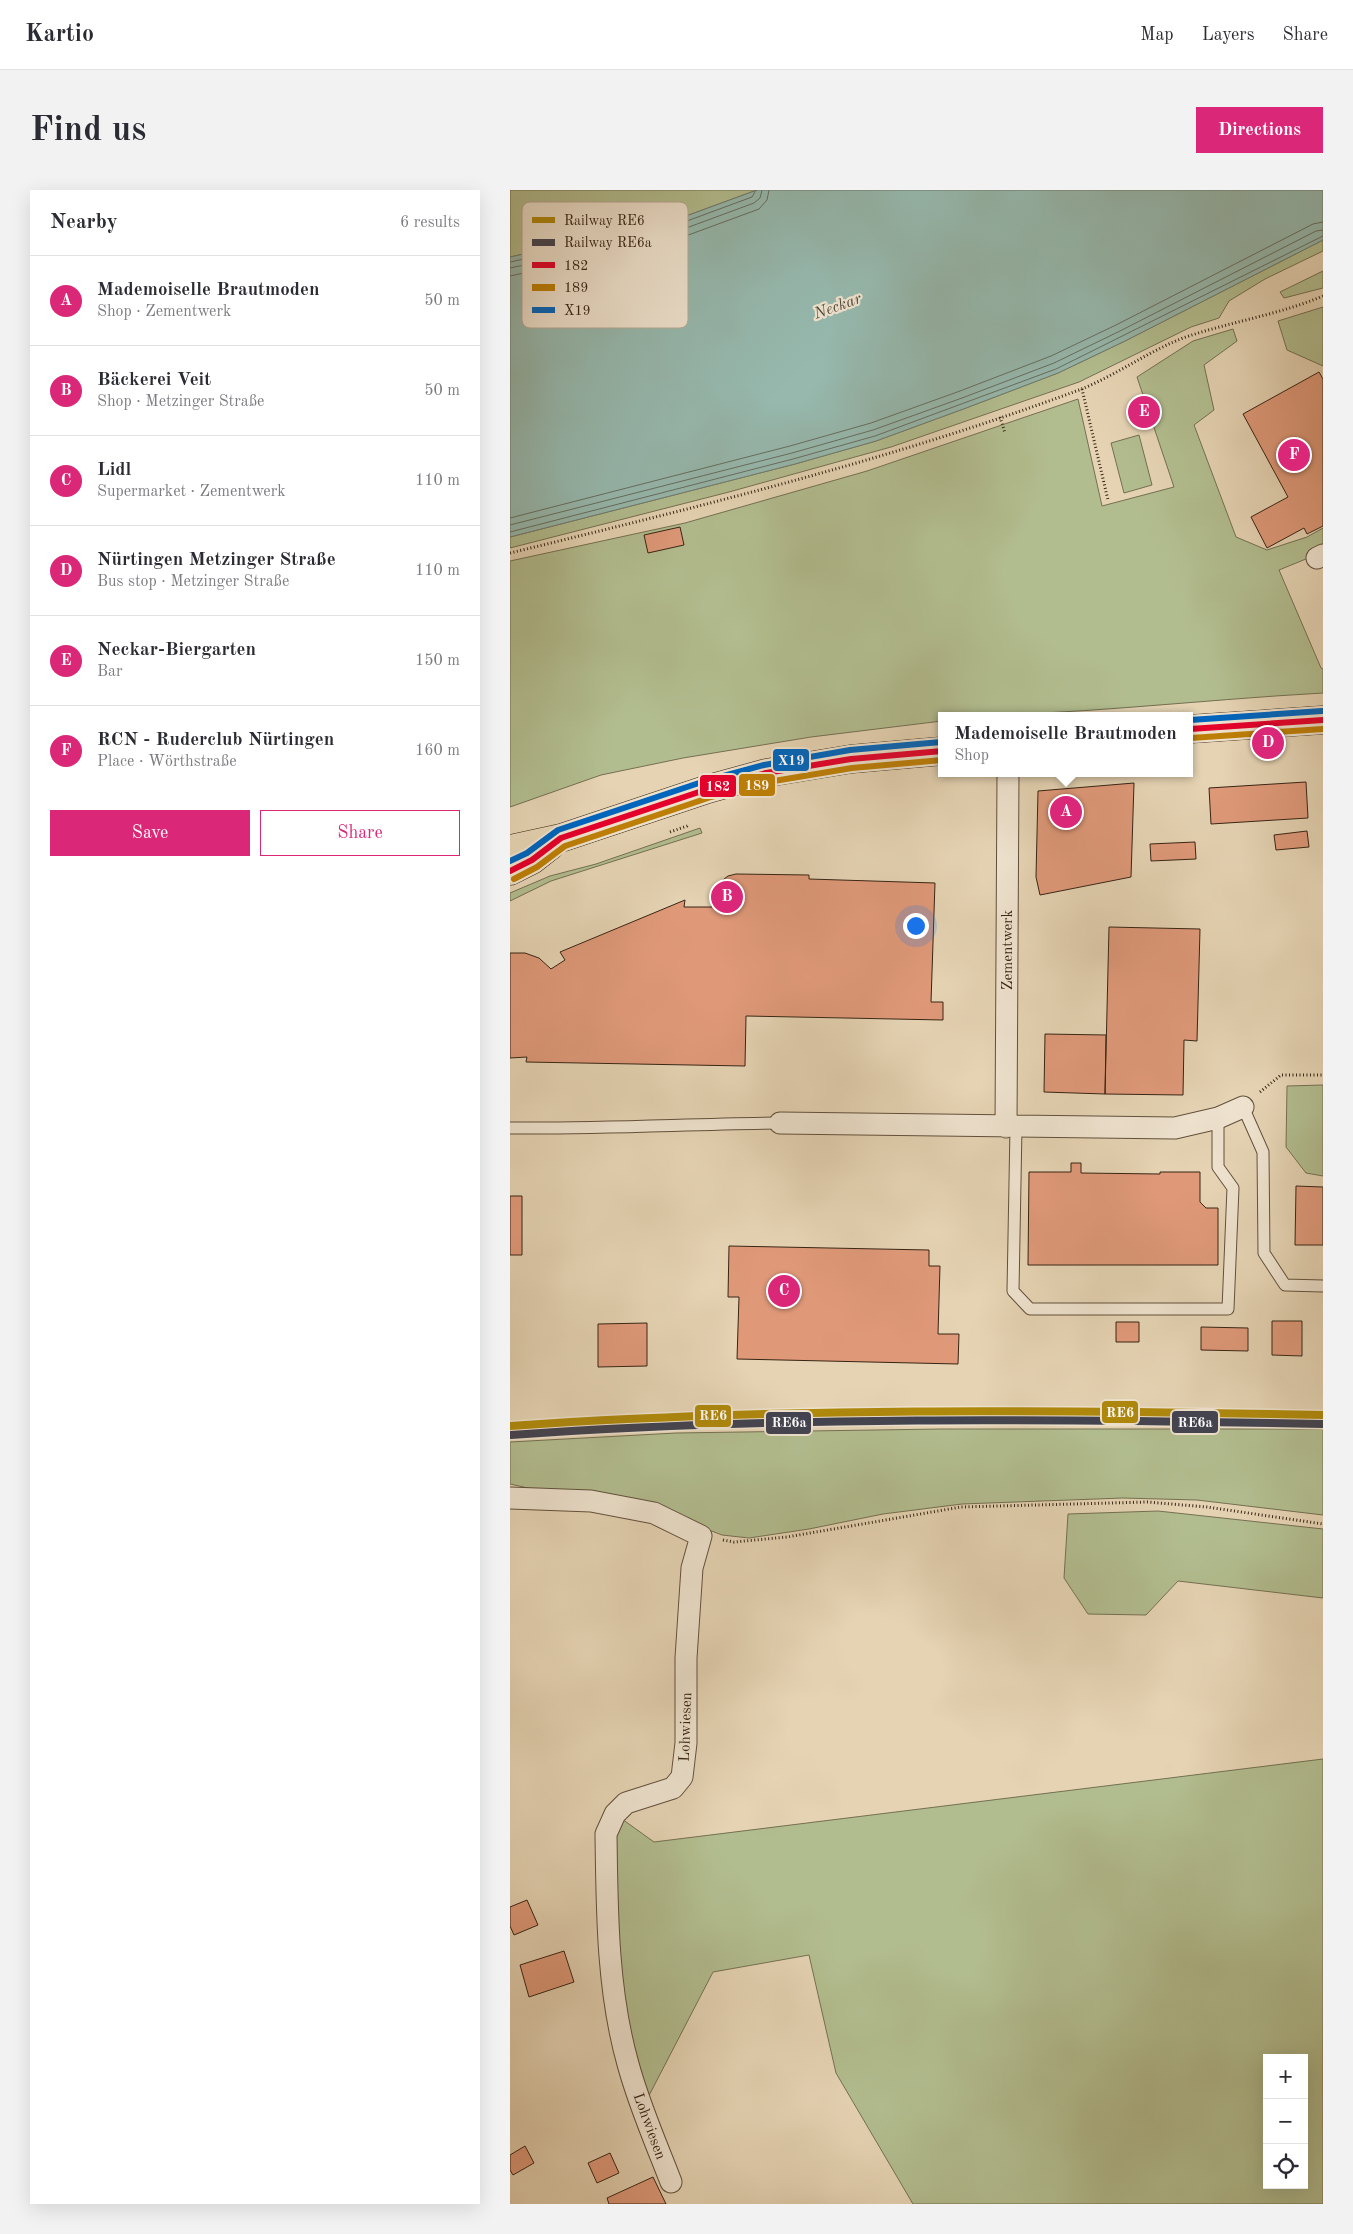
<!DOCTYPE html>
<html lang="en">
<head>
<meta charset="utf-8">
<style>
  body { margin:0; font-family:"Old Standard TT",serif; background:#f2f2f3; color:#2b2b33 }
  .controls { position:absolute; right:15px; bottom:15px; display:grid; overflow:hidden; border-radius:0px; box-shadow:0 5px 20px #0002 }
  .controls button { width:45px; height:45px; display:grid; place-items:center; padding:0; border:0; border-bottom:1px solid #e1e1e2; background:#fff; color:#2b2b33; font:25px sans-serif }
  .you { position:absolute; left:405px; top:735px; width:18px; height:18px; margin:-12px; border:4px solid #fff; border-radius:50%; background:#1a73e8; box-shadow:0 0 0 8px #1a73e833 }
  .badge { display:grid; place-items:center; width:32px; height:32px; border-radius:50%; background:#db2777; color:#fff; font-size:16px; font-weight:700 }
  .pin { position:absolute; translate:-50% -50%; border:2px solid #fff; box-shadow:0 1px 5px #0006 }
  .popup { position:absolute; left:428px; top:522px; width:255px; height:65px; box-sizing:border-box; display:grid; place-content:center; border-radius:0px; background:#fff; filter:drop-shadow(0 1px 4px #0005); font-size:16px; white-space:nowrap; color:#7c7c81 }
  .popup b { font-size:19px; color:#2b2b33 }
  .popup::after { content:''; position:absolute; left:50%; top:100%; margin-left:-10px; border:10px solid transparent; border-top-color:#fff }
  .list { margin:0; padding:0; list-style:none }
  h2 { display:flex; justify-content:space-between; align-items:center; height:65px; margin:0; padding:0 20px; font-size:21px }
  h2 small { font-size:16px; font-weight:400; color:#7c7c81 }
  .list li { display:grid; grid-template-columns:32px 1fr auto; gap:15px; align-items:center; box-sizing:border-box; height:90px; padding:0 20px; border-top:1px solid #e1e1e2 }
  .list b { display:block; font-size:19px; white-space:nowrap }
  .list p { margin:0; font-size:16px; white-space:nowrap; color:#7c7c81 }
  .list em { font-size:16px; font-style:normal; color:#7c7c81 }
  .actions { display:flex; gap:10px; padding:15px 20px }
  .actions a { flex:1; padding:11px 0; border:1px solid #db2777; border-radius:0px; text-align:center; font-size:18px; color:#db2777 }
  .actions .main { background:#db2777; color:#fff }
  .icon { flex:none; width:28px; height:28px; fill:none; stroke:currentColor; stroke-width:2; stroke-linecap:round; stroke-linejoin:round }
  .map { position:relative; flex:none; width:813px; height:2014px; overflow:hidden; border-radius:0px }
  header { display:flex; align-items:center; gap:30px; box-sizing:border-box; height:70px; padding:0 25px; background:#fff; border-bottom:1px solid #e1e1e2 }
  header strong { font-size:24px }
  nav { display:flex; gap:28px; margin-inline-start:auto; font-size:18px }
  .intro { display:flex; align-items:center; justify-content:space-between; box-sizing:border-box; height:120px; padding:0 30px }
  h1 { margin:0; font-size:35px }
  .button { padding:12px 22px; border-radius:0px; background:#db2777; color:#fff; font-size:18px; font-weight:700 }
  main { display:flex; gap:30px; padding:0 30px }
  aside { flex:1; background:#fff; border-radius:0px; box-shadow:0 5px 20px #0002 }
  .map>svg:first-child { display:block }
  .green { fill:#b2bd8f; stroke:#747052; fill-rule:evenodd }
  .water { fill:#96b8ad; stroke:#707d70 }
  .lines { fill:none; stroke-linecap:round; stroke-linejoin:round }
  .shore { stroke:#666e60; stroke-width:1 }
  .building { fill:#df9979; stroke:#372414 }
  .service-casing { stroke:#62503c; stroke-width:13 }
  .minor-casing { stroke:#62503c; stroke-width:23 }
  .primary-casing { stroke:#372414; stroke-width:29 }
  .path { stroke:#372414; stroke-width:3; stroke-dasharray:1 2.5; stroke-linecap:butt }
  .service { stroke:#eee2ce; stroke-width:11 }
  .minor { stroke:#eee2ce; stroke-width:21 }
  .primary { stroke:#e5d3b3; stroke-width:28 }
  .bus-1-casing { stroke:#eee2ce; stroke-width:10 }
  .bus-2-casing { stroke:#eee2ce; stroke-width:10 }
  .bus-3-casing { stroke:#eee2ce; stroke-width:10 }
  .bus-1 { stroke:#e4002b; stroke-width:6 }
  .bus-2 { stroke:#bd7f06; stroke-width:6 }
  .bus-3 { stroke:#0065bd; stroke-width:6 }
  .rail-1-casing { stroke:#eee2ce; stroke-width:11 }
  .rail-2-casing { stroke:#eee2ce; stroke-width:11 }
  .rail-1 { stroke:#af890c; stroke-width:8 }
  .rail-2 { stroke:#424351; stroke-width:8 }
  .labels { text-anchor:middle; stroke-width:4.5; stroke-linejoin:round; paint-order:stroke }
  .street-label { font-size:15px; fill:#372414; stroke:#eee2ce }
  .water-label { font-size:16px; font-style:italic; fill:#4f493a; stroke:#eee2ce }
  .key { fill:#eee2ce; stroke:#b7a996; stroke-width:1 }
  .key-label { font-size:14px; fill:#372414 }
  .line-badge { stroke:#eee2ce; stroke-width:2 }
  .badge-label { font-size:14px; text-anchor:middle; font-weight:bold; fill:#fff }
</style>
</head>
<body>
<header>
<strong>Kartio</strong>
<nav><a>Map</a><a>Layers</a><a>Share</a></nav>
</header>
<div class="intro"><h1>Find us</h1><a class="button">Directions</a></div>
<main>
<aside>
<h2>Nearby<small>6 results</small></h2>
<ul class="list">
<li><span class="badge">A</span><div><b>Mademoiselle Brautmoden</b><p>Shop · Zementwerk</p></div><em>50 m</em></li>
<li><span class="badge">B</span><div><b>Bäckerei Veit</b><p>Shop · Metzinger Straße</p></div><em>50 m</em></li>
<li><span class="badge">C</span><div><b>Lidl</b><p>Supermarket · Zementwerk</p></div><em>110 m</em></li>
<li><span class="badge">D</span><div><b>Nürtingen Metzinger Straße</b><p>Bus stop · Metzinger Straße</p></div><em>110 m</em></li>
<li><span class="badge">E</span><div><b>Neckar-Biergarten</b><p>Bar</p></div><em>150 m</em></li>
<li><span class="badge">F</span><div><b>RCN - Ruderclub Nürtingen</b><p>Place · Wörthstraße</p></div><em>160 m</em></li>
</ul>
<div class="actions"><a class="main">Save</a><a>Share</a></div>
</aside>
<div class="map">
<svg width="813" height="2014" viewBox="0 0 813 2014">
  <rect width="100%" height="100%" fill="#e5d3b3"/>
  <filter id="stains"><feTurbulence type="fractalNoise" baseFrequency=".004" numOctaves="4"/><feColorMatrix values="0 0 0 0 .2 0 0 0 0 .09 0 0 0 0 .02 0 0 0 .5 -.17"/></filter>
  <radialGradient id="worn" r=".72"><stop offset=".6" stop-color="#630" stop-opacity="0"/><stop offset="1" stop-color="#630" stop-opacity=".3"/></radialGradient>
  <path class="green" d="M0,0H247L157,33L0,67Z
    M813,50V61L755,89L719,111L709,128L681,137L569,192L381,257L219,302L0,358V347L285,274L366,251L456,218L548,183L615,151Z
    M813,81V98L774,108L770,102Z
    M813,117V176L777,160L768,131Z
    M723,139L727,151L694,175L704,220L684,235L726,347L757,360L797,347L813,338V362L769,380L811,478L813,479V503C686,510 559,526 432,526V531L301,547L173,568L91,585L0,617V371L175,333L357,281L568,209L592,316L664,297L627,187L683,151Z
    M629,245L642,295L614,303L601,253Z
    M190,638L192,643L41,691L0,711V703L40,686L86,674Z
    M813,895V986L796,983L776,957L777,896Z
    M431,1239H813V1325L687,1310L613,1308L452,1314L373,1324L299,1339L239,1348L212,1345L186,1335L0,1294V1252L166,1243Z
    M648,1321L813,1339V1408L668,1391L636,1425L578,1424L554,1388L558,1324Z
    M813,1569V2014H403L326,1883L299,1765L203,1782L132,1919L117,1874L100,1633L105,1624L144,1652ZM757,1868H794V1995H757Z"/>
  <path class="water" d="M247,0H813V50L615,151L548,183L456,218L366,251L285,274L0,347V67L157,33Z"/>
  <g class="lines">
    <path class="shore" d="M0,72L158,38L242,7L246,0
      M0,78L160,44L244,13L250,8L252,0
      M0,86L162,51L249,19L257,10L259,0
      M0,328L280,256L361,233L450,201L541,166L606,135L803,34L813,32
      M0,335L282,263L363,240L452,208L544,173L610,141L806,41L813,40
      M0,342L283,269L365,246L454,213L546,179L813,46"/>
  </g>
  <path class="building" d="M809,182L813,189V336L797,344L794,338L757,358L741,327L778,307L733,224Z
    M170,337L174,355L138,363L134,345Z
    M796,592L798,628L701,634L699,598Z
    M624,593L621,687L530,705L526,687L528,601Z
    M797,641L799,657L766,660L764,645Z
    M685,652L686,669L641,671L640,654Z
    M226,684L299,685V689L425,693L421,812H433V830L236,826L235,876L16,872L17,867L0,868V763H15L29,768L41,779L55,770L50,762L175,710L174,717H202L204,697L218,686Z
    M599,737L690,739L687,851L674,850L673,905L595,904Z
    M535,844L596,845L595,904L534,902Z
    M561,973H571V983L650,984V982H690V1012L696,1018H708V1075H518L519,982H561Z
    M786,996L813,997V1055H785Z
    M0,1006H12V1065H0Z
    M219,1056L419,1060V1076H430L428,1144H449L448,1174L227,1169L229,1107H218Z
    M762,1131H792V1166L762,1165Z
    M606,1132H629V1152H606Z
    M137,1133V1176L88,1177V1134Z
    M691,1137L738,1138V1161L691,1160Z
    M17,1710L28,1735L4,1745L0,1736V1717Z
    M54,1761L64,1792L19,1807L10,1775Z
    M15,1956L24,1973L3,1985L0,1980V1965Z
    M100,1963L109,1983L87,1993L78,1973Z
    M143,1987L156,2014H99L97,2008Z"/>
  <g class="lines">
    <g class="service-casing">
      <path id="service" d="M733,917L753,962L754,1063L775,1095L813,1096
        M506,937L503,1101L520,1119H718L723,998L708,977V928
        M0,938C90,939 180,934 270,933"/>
    </g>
    <g class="minor-casing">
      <path id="minor" d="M807,368L813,365
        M270,933L665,938L708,928L733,917
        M496,937L498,583
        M0,1308L81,1311L144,1323L191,1346L182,1378L176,1468V1553L172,1587L163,1598L116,1613L105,1624L96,1644C97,1720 97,1800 118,1874C129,1915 146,1953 161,1992"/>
    </g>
    <g class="primary-casing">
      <path id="primary" d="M680,539L813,530
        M0,659L51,648L198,599L256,583L341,569L432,561
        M0,681L22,670L41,655"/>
    </g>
    <path class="path" d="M572,199L598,310
      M490,227L495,243
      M0,363C192,316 384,269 569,200C605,186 637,162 673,148C719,132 768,125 813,106
      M160,642L177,636L179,634
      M750,902L771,885H813
      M213,1350L224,1352L277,1347L451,1317L637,1312L697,1317L813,1334"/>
    <use href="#service" class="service"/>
    <use href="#minor" class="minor"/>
    <use href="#primary" class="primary"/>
    <g class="bus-1-casing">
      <path id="bus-1" d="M680,539L813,530
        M0,681L22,670L51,648L198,599L256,583L341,569L432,561"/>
    </g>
    <g class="bus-2-casing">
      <path id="bus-2" d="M681,548L813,539
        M4,689L27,677L55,656L201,607L258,592L342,578L432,570"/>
    </g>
    <g class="bus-3-casing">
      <path id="bus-3" d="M680,530L812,521
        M0,671L17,663L48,640L195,591L254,575L340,560L431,552"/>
    </g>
    <use href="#bus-1" class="bus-1"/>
    <use href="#bus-2" class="bus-2"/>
    <use href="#bus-3" class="bus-3"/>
    <g class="rail-1-casing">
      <path id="rail-1" d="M0,1236C271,1217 542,1220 813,1225"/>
    </g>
    <g class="rail-2-casing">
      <path id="rail-2" d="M1,1245C271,1226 542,1229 813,1234"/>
    </g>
    <use href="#rail-1" class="rail-1"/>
    <use href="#rail-2" class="rail-2"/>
  </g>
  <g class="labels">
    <g class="street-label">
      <text transform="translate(497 760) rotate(-90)" y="5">Zementwerk</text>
      <text transform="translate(175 1537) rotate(-88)" y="5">Lohwiesen</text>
      <text transform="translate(140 1936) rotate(70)" y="5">Lohwiesen</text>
    </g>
    <g class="water-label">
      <text transform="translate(327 115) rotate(-20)" y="6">Neckar</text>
    </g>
  </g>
  <rect x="12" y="12" width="166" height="126" rx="8" class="key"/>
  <rect x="22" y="27" width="23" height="6" fill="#af890c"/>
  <rect x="22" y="49" width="23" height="7" fill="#424351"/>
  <rect x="22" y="72" width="23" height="6" fill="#e4002b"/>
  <rect x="22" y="94" width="23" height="7" fill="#bd7f06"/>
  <rect x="22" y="117" width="23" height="6" fill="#0065bd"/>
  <g class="key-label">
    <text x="54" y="35">Railway RE6</text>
    <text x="54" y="57">Railway RE6a</text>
    <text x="54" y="80">182</text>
    <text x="54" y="102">189</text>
    <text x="54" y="125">X19</text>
  </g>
  <g class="line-badge">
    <rect x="262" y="558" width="38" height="24" rx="5" fill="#0065bd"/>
    <rect x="228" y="583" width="38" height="24" rx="5" fill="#bd7f06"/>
    <rect x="189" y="584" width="38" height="24" rx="5" fill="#e4002b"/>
    <rect x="591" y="1210" width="38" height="24" rx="5" fill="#af890c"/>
    <rect x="184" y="1214" width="38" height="24" rx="5" fill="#af890c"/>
    <rect x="661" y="1220" width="48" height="24" rx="5" fill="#424351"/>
    <rect x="255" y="1221" width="47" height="24" rx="5" fill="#424351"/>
  </g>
  <g class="badge-label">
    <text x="281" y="575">X19</text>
    <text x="247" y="600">189</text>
    <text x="208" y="601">182</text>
    <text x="610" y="1227">RE6</text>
    <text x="203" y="1230">RE6</text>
    <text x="685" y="1237">RE6a</text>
    <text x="279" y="1237">RE6a</text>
  </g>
  <rect width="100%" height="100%" filter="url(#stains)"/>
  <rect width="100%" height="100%" fill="url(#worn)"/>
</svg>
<div class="controls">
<button>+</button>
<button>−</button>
<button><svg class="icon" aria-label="locate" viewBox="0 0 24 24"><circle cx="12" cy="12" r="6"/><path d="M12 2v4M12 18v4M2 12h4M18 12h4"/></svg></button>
</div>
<div class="you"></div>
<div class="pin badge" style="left:556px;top:622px">A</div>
<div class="popup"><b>Mademoiselle Brautmoden</b>Shop</div>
<div class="pin badge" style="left:217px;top:707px">B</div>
<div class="pin badge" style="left:274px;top:1101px">C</div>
<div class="pin badge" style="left:758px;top:553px">D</div>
<div class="pin badge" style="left:634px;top:222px">E</div>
<div class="pin badge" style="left:784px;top:265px">F</div>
</div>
</main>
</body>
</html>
